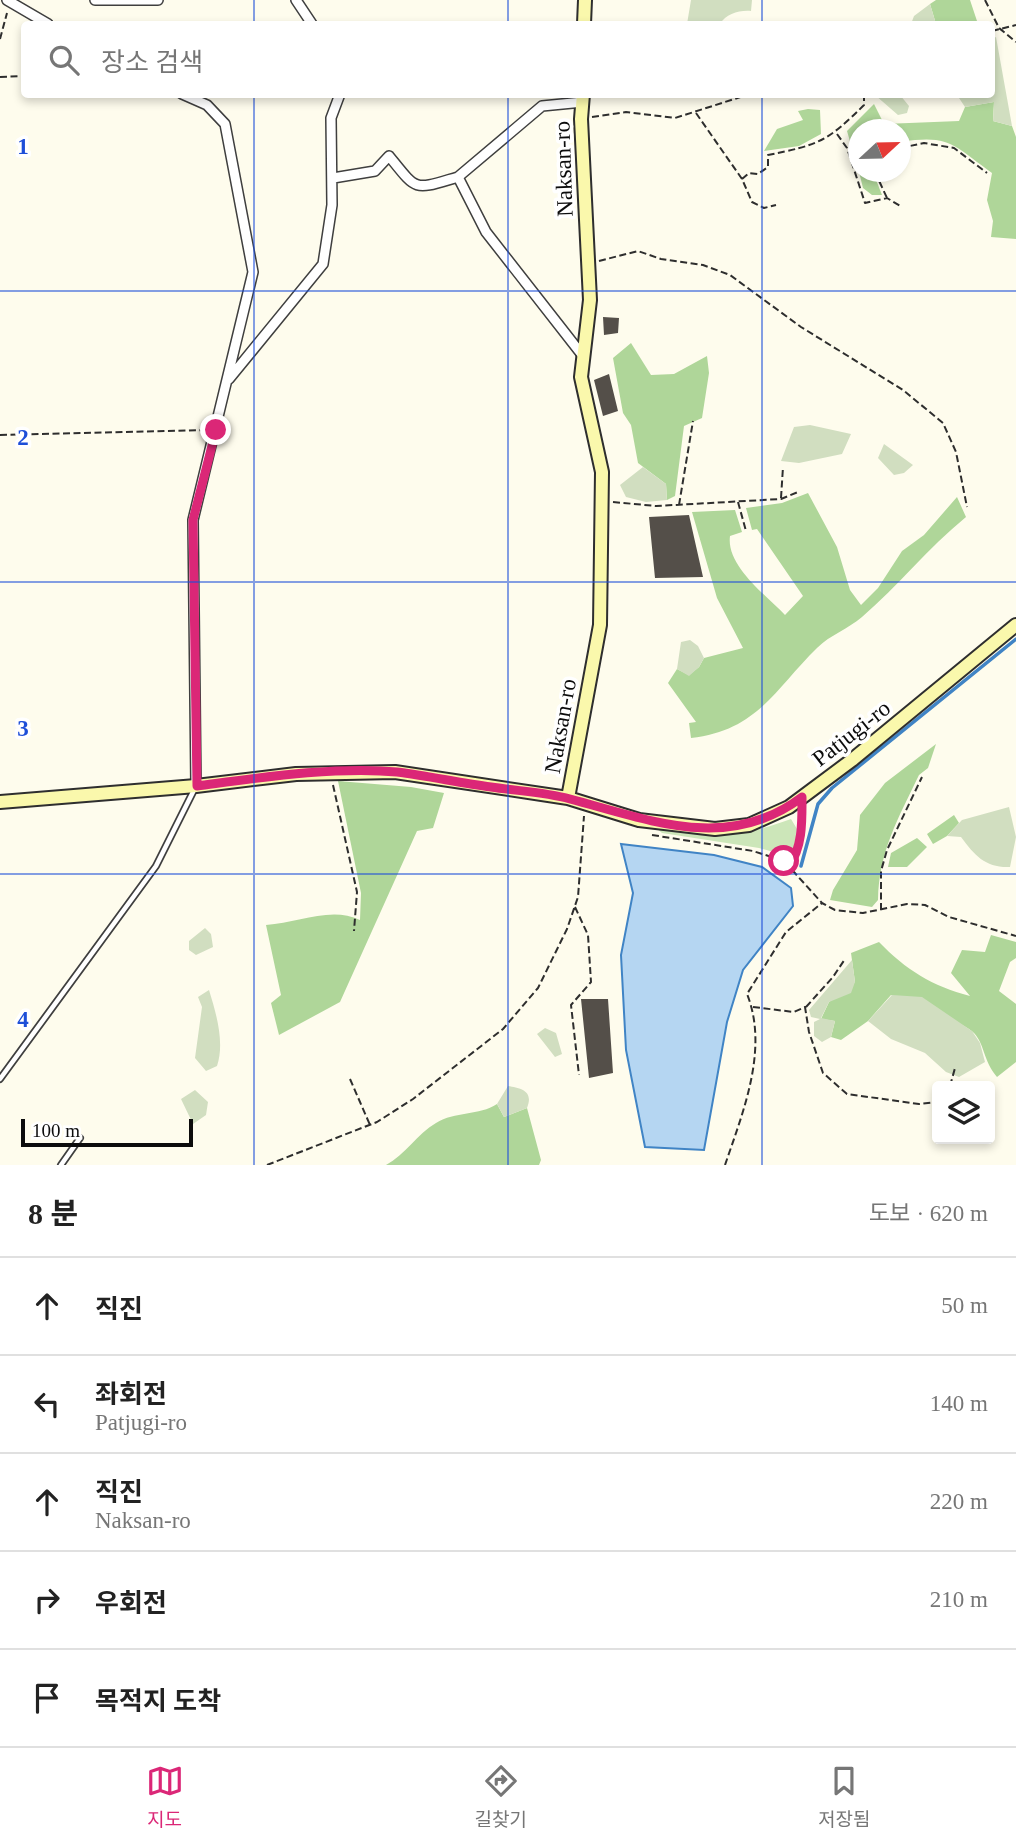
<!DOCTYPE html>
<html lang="ko">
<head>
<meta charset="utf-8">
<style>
  body { margin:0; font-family:"Times New Roman","Noto Sans KR",serif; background:#f6f6f6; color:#222 }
  .controls { position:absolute; right:21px; bottom:21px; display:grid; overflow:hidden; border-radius:7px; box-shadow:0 4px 10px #0003 }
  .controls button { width:63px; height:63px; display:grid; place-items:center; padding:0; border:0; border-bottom:2px solid #e0e0e0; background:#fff; color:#222; font:35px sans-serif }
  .compass { position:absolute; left:848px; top:119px; width:63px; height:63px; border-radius:50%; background:#fff; box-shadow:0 4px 10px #0003; rotate:68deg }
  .scale { position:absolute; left:21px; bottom:18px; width:172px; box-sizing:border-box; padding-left:7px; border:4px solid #0c0c0c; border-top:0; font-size:19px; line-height:24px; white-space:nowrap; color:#0c0c0c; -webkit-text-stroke:5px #fff; paint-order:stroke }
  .stop { position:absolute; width:21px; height:21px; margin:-16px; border:5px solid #db2777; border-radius:50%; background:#fff }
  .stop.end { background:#db2777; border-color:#fff; box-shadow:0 2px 7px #0008 }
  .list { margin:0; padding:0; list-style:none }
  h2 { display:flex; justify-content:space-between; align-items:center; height:91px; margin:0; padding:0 28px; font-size:30px }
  h2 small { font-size:23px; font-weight:400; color:#767676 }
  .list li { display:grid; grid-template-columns:46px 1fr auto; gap:21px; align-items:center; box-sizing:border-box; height:98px; padding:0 28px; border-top:2px solid #e0e0e0 }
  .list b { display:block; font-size:26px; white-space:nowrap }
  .list p { margin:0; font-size:23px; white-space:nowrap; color:#767676 }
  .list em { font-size:23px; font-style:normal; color:#767676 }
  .icon { flex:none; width:38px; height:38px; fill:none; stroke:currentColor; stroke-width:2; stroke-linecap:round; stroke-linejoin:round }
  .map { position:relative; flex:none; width:1016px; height:1165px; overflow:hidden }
  .search { position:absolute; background:#fff; box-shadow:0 4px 10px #0003; left:21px; right:21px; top:21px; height:77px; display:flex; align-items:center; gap:18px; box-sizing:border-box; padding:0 24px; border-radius:7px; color:#767676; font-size:26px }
  .sheet { height:581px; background:#fff }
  nav { display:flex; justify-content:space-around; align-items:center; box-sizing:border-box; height:98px; border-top:2px solid #e0e0e0; background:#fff; font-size:19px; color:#767676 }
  nav a { display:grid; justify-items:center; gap:4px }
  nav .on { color:#db2777 }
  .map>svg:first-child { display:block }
  .green { fill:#cce6b9 }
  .forest { fill:#afd699 }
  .cemetery { fill:#d1dec0 }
  .water { fill:#b5d6f2; stroke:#4084c5; stroke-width:2 }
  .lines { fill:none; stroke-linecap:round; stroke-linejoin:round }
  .stream { stroke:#4084c5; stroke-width:3.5 }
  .building { fill:#544f49 }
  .lane-casing { stroke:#3f3f3f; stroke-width:8 }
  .street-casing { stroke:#3f3f3f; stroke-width:12 }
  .secondary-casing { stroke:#2e2e2e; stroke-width:16 }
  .path { stroke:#2e2e2e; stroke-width:2; stroke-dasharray:7 3.5; stroke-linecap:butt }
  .lane { stroke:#fff; stroke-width:4.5 }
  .street { stroke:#fff; stroke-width:9 }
  .secondary { stroke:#faf8ac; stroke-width:12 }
  .route { stroke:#db2777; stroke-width:9 }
  .grid { fill:none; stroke:#1d4ed8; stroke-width:2; stroke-opacity:0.55 }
  .labels { text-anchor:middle; stroke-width:7; stroke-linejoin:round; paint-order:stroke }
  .street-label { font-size:23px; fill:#0c0c0c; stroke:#fff }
  .grid-label { font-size:23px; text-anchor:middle; font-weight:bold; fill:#1d4ed8; stroke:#fff; stroke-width:7; stroke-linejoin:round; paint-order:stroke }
</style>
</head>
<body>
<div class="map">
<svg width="1016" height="1165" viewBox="0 0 1016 1165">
  <rect width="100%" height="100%" fill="#fefced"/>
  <path class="green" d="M791,819L797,829L794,852L788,856L759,848L662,833L655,827C715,837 732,840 791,819Z"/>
  <path class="forest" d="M936,0H970L978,24H936L930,4Z
    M994,102L993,121L1012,126L1016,137V239L991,237L993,221L987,200L992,173C954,146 951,134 901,142L900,130H858V169L847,131L874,104L884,124L959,121L965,107Z
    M808,109L820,110L821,134L799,146L764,151L777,129L803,120L798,111Z
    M859,172H873L882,195H872L863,188Z
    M631,343L651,375L674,374L707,356L709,373L702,418L684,426L675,496L667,500L666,484L638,463L631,425L623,413L613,358Z
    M808,493L837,547L850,590L861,605L878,588L902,551L924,535L957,497L966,517C928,548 898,586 862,617C848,629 830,635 817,648C775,689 757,731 691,738L689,723L696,722L668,683L677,669L689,675L699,667L704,658L743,648L717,598L692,512L735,510L742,532L730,536C726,566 766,595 785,615L803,596L757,529L752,530L746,508L782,503Z
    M936,744L928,768L919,775C898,819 879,851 878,900L872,907L830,900L833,890L857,850L860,815L885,783Z
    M338,781L411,787L444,793L433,828L417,831L340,1002L279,1035L271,1003L281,995L266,925C298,923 331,906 360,920L361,893Z
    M954,815L959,823L947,836L933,844L927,834Z
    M917,838L927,847L907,867H888L891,853Z
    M991,935L1016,942V958L1010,962L999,991L1016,1004V1062L997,1077C983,1060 985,1045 974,1033C964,1022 908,1003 891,995L868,1021L841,1040L831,1037L835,1021L821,1019L829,1002L855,982L851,953L879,942C906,970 932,986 970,996L951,973L962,950L985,952Z
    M497,1104L504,1117L527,1108L541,1160L539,1165H386C405,1155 417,1134 436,1123C455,1111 479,1116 497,1104Z"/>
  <path class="cemetery" d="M691,0H752L751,11C739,10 726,14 720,24H687Z
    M930,4L936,24H911L914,16Z
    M996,37L1012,126L993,121L994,102L965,107L957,95L992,94V75L995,74L992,39Z
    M875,95H900L909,106L907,113L898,115Z
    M810,425L851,434L842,454L799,463L781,461L794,427Z
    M884,444L913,465L904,473L894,475L878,458Z
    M643,467L666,484L667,500L646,502L626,497L620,485Z
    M690,640L698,646L704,658L699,667L689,676L677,669L681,642Z
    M1009,807L1016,837L1010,867C986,868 975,856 961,837L947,836L962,820Z
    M205,928L211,934L213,947L196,955L189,950V941Z
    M852,960L855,982L851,993L829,1002L821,1018L835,1021L831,1037L822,1042L814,1036V1022L820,1019L811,1017L809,1010Z
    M209,990C216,1013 225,1042 217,1066L206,1071L195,1058L202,1007L198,997Z
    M892,995L922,997L972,1031L980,1043L985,1062L959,1077L946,1072L925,1053L891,1039L868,1021Z
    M545,1028L556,1033L562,1054L555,1057L537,1034Z
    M508,1086C521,1088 534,1091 527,1108L504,1117L497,1104Z
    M195,1090L208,1102L206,1115L193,1124L181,1099Z"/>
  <path class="water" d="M621,844L714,855L762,867L791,888L793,906L743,970L727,1022L704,1150L645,1147L626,1050L621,955L633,893Z"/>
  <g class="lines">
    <path class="stream" d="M801,866L818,804L832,788L1016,639"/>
  </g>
  <path class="building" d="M603,317L619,318L618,333L604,335Z
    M609,374L618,411L603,416L594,380Z
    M689,515L703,577L655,578L649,517Z
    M581,999H608L613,1073L589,1078Z"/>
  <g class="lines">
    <g class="lane-casing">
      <path id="lane" d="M0,1079L156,866L194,790
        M61,1165L80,1138"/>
    </g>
    <g class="street-casing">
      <path id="street" d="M7,0L48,24
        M95,0H158
        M296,0L312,24
        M182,94L207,105L225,124L253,272L193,520L196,786
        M458,177L542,106L583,102
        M333,178L375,171L389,156C418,192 413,190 458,177L486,232L583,356
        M229,379L323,264L332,205L331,118L340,94"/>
    </g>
    <g class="secondary-casing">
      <path id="secondary" d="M584,24L585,0
        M568,798L600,625L602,472L581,377L590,300L581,119L583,94
        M0,802L196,786L296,774L395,772L568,798L639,820L715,829L749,825L789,807L852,760L1016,625"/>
    </g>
    <path class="path" d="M985,0L999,28L1016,42
      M992,31L1016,25
      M0,39L7,13
      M0,77L24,76
      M696,113L742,179L752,202L764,208L776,205
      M592,117L626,112L675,118L750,94
      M837,134L847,148L865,203L887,198L902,207
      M900,148L924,143L954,148L987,173
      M875,172L887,198
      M742,179L749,173L758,174L768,167V155C818,145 827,142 864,105V94
      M599,261L638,251L661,259L703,265L730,275L801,327L903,390L943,423L956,452L967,507
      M0,435L205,430
      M781,498L783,467
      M613,502L656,506L781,499L798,492
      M738,502L746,531
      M679,505L693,421
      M333,785L357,892L354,931
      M652,835L753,851L784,861L822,903L835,910L863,913L907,904L925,905L949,917L1016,936
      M789,866L796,857L802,812
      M575,907L588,935L591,982L571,1005L579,1075
      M881,910V871L887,850L922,777
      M753,1007L794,1012L805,1007L809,1032L823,1073L847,1094L919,1104L937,1102
      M806,1007L833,977L845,959
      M350,1079L370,1125
      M950,1086L955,1068
      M267,1165L377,1122L413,1099L503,1029L538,988L567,929L578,897L584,816
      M725,1165C743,1112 769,1049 747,994L786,932L822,903"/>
    <use href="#lane" class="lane"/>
    <use href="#street" class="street"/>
    <use href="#secondary" class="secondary"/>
  </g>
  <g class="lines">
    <path class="route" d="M216,430L193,520L197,786C258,778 336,766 397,772C429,776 460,783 491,787C517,791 545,792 570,799C650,820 728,853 802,797C802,820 803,847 789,866L784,861"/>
  </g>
  <path class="grid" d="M254,0V24M508,0V24M762,0V24M254,94V1165M508,94V1165M762,94V1165M0,291H1016M0,582H1016M0,874H1016"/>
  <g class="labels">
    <g class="street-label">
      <text transform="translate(563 169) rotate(-92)" y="8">Naksan-ro</text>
      <text transform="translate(560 726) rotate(-80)" y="8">Naksan-ro</text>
      <text transform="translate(851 733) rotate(-38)" y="8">Patjugi-ro</text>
    </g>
  </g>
  <g class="grid-label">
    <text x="23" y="154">1</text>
    <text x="23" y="445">2</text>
    <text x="23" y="736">3</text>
    <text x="23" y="1027">4</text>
  </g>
</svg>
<div class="controls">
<button><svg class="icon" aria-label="layers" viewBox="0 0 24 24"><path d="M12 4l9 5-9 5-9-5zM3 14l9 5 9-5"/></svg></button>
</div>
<svg class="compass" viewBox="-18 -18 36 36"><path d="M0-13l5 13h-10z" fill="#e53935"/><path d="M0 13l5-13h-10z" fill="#767676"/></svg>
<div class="scale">100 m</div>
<div class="stop" style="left:784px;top:861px"></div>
<div class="stop end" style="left:216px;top:430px"></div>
<div class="search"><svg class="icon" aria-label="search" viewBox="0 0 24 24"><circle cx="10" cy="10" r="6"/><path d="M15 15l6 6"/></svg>장소 검색</div>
</div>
<section class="sheet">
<h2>8 분<small>도보 · 620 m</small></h2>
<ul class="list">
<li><svg class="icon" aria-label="ahead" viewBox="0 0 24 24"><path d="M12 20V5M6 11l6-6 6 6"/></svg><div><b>직진</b></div><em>50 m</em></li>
<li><svg class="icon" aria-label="left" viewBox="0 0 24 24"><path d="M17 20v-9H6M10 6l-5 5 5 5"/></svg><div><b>좌회전</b><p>Patjugi-ro</p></div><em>140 m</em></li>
<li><svg class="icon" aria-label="ahead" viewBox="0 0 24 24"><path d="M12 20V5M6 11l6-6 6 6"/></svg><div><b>직진</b><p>Naksan-ro</p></div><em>220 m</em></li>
<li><svg class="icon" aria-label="right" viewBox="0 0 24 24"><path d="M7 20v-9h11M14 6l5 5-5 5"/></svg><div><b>우회전</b></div><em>210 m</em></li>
<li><svg class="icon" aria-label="arrive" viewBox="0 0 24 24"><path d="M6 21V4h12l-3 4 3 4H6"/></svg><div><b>목적지 도착</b></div></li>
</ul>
</section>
<nav>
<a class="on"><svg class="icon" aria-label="map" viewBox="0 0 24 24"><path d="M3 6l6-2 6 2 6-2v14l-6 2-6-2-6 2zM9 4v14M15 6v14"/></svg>지도</a>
<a><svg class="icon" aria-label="directions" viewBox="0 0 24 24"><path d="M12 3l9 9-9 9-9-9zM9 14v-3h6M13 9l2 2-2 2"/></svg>길찾기</a>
<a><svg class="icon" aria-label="saved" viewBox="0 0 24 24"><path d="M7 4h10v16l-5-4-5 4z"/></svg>저장됨</a>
</nav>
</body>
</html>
